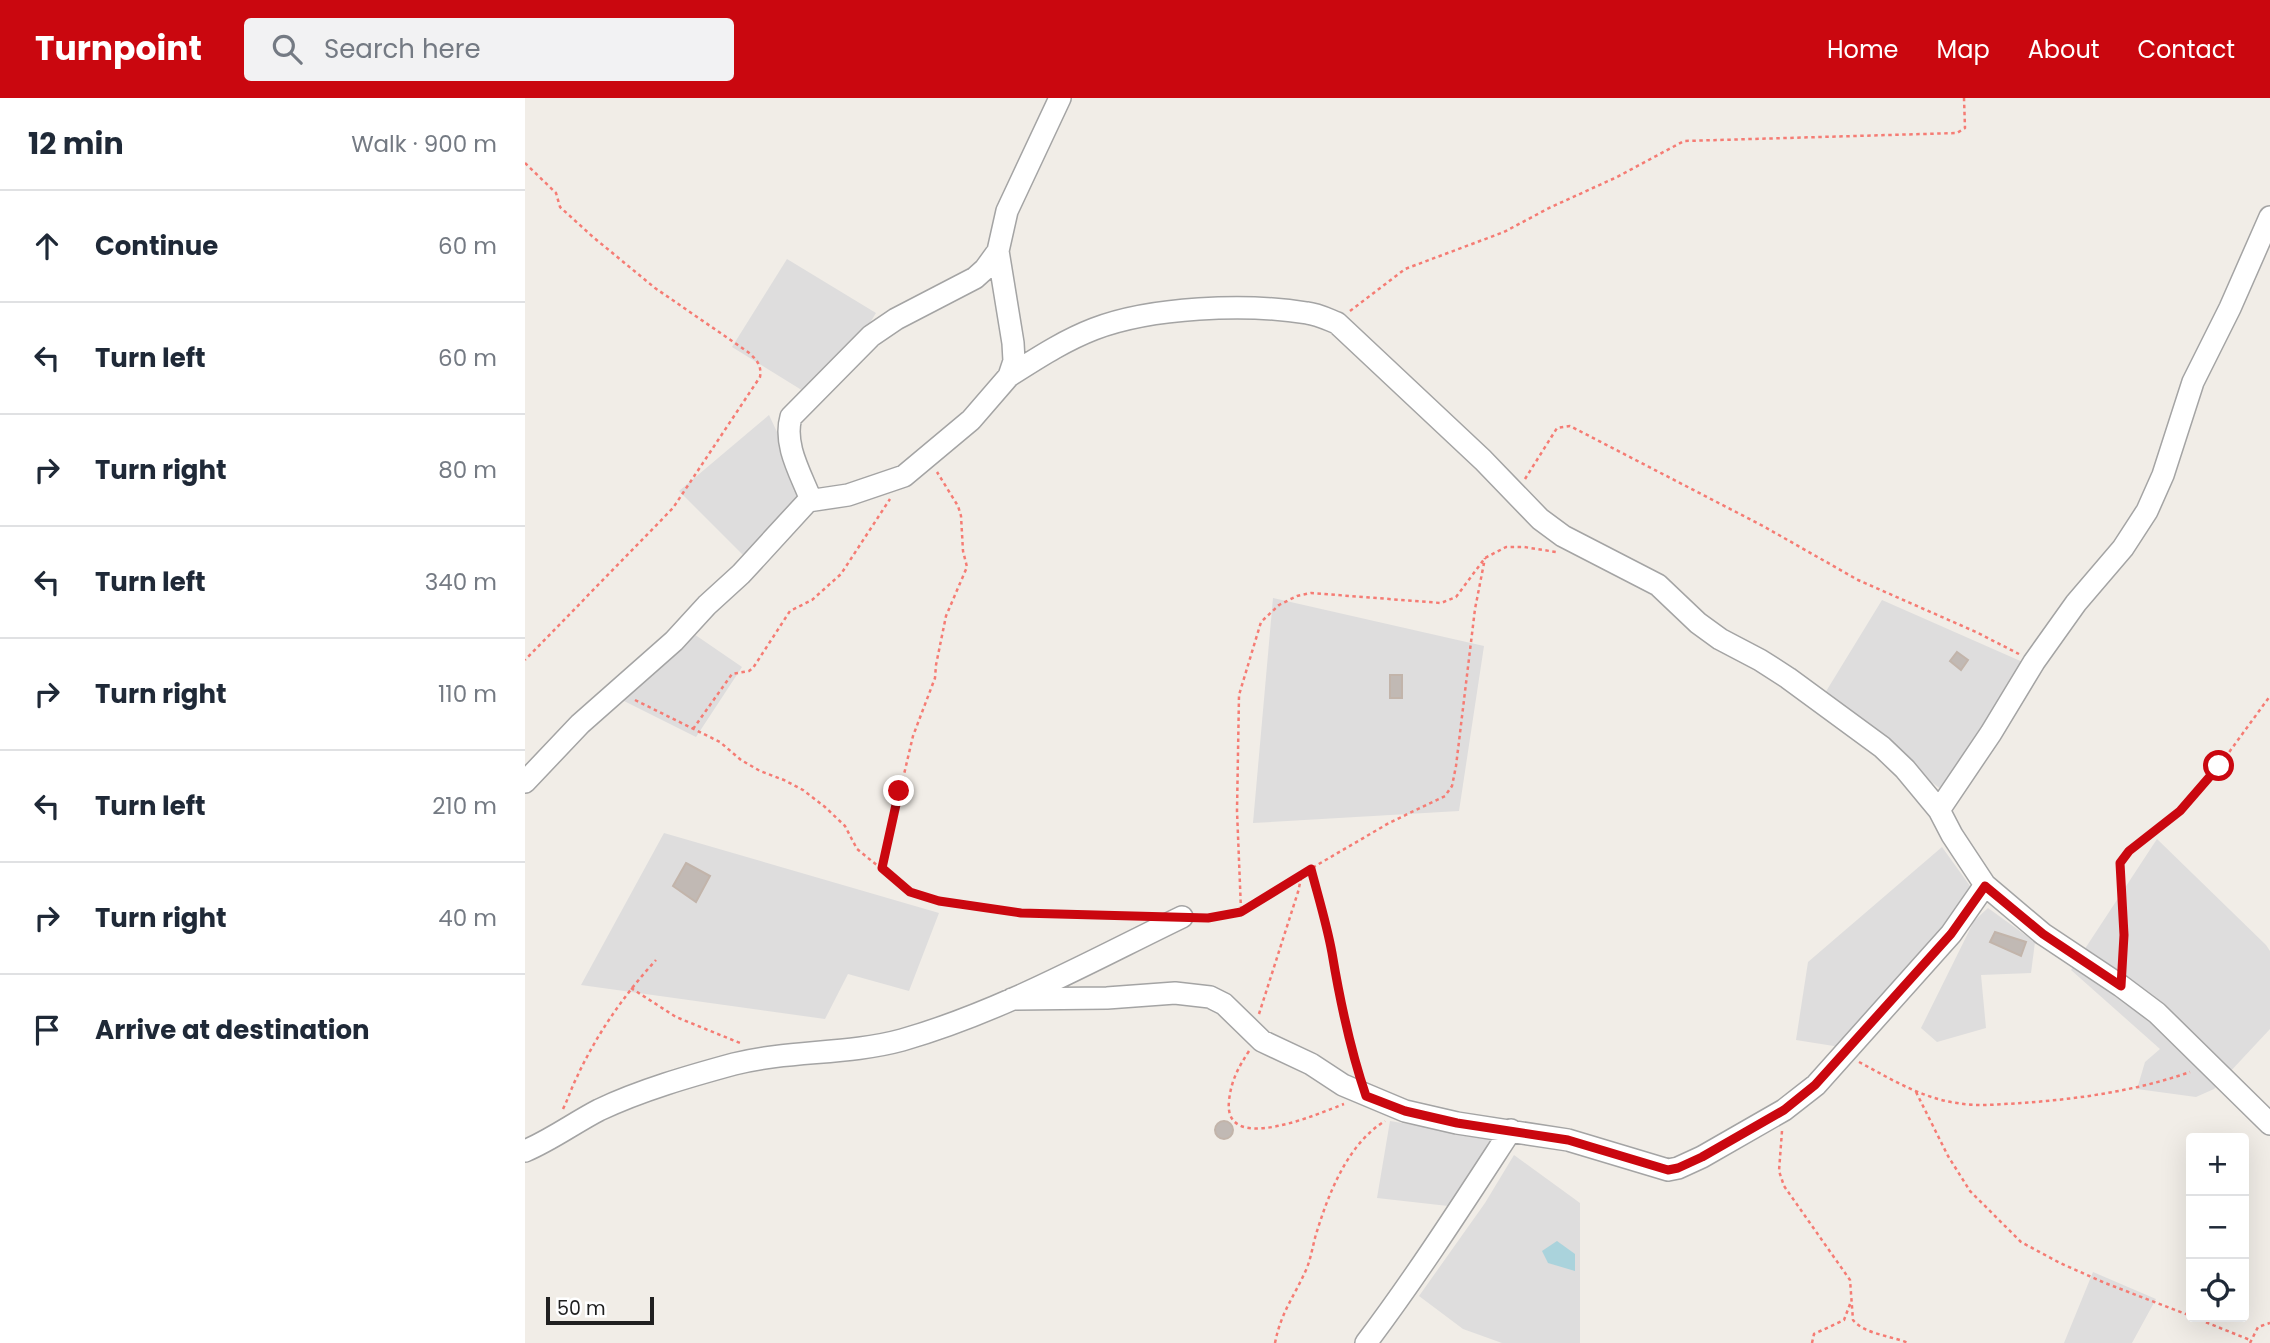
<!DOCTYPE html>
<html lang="en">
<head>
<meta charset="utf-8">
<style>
  body { margin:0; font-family:Poppins,sans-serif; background:#f2f2f3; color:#1f2937 }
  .controls { position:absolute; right:21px; bottom:21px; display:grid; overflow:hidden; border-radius:7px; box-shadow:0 7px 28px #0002 }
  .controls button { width:63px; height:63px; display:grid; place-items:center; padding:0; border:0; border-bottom:2px solid #e0e1e3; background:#fff; color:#1f2937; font:35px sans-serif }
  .scale { position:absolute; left:21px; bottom:18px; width:108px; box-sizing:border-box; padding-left:7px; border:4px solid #202020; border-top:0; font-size:19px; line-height:24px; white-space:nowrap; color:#202020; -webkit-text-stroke:5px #fff; paint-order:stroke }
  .stop { position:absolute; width:21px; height:21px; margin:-16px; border:5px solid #ca070f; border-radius:50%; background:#fff }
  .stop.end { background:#ca070f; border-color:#fff; box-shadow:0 2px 7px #0008 }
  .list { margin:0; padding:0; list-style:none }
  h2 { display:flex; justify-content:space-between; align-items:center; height:91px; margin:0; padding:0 28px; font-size:30px }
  h2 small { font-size:23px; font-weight:400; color:#747a83 }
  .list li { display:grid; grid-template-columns:46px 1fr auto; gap:21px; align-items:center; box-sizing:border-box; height:112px; padding:0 28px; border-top:2px solid #e0e1e3 }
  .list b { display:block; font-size:26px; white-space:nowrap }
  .list em { font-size:23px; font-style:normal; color:#747a83 }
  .icon { flex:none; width:38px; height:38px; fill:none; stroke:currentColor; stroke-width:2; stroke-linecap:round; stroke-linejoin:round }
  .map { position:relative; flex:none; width:1745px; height:1245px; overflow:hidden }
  header { display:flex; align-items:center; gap:42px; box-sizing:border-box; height:98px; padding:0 35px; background:#ca070f; color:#fff }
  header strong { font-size:33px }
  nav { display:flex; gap:38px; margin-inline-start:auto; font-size:24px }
  .search { width:490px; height:63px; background:#f2f2f3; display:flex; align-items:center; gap:18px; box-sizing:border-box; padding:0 24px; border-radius:7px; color:#747a83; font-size:26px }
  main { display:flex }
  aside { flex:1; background:#fff }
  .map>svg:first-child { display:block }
  .residential { fill:#dedddd }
  .water { fill:#aad3dc }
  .building { fill:#c1b9b4; stroke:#c2b4aa; stroke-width:2 }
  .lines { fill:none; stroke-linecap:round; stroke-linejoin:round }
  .minor-casing { stroke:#a4a4a4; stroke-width:24 }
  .path { stroke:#f57c74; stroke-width:2.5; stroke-dasharray:3.5 3.5; stroke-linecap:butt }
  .minor { stroke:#fff; stroke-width:21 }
  .route { stroke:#ca070f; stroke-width:9 }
</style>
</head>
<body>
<header>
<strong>Turnpoint</strong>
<div class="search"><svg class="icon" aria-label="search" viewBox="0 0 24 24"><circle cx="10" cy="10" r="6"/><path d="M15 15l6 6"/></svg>Search here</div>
<nav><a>Home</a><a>Map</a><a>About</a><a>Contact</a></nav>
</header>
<main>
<aside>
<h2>12 min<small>Walk · 900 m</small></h2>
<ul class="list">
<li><svg class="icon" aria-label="ahead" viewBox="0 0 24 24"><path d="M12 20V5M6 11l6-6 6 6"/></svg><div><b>Continue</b></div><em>60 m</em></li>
<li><svg class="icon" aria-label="left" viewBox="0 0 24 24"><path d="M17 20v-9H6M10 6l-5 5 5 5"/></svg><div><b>Turn left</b></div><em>60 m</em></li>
<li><svg class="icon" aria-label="right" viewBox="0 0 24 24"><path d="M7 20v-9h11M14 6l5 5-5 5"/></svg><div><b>Turn right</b></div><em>80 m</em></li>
<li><svg class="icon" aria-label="left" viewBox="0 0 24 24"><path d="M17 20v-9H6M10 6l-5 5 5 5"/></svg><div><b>Turn left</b></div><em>340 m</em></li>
<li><svg class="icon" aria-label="right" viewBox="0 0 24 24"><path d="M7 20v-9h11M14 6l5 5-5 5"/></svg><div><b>Turn right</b></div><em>110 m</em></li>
<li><svg class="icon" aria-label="left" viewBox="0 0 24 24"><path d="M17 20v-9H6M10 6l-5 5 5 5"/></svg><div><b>Turn left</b></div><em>210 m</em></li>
<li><svg class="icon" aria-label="right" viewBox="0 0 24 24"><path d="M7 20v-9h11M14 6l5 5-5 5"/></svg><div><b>Turn right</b></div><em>40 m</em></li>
<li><svg class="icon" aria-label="arrive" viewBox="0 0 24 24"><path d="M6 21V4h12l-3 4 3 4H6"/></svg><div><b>Arrive at destination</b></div></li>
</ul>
</aside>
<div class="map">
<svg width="1745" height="1245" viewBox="0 0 1745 1245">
  <rect width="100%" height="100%" fill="#f1ede7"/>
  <path class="residential" d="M262,161L351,215L296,304L207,249Z
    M244,317L283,400L220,459L154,393Z
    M748,500L959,548L934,713L728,725Z
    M1357,502L1509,569L1426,699L1297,600Z
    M166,534L217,569L171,639L99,603Z
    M139,735L414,815L384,893L323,876L300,921L56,887Z
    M1632,741L1741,847L1745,853V931L1689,991L1671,999L1612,991L1620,964L1635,951L1546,872Z
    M1417,749L1445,788L1438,821L1315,949L1271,942L1283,864Z
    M1463,810L1510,844L1506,875L1456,877L1461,930L1412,944L1396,930L1449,823Z
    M865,1023L978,1042L932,1109L852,1100Z
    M989,1057L1055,1105V1245H977L938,1231L894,1198L960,1105Z
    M1568,1174L1631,1201L1607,1245H1539Z"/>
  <path class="water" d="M1032,1143L1050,1156V1173L1023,1165L1017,1153Z"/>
  <path class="building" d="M1432,554L1443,562L1436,572L1425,563Z
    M865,577H877V600H865Z
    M161,765L185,778L171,804L148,788Z
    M1470,834L1501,844L1496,858L1465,844Z
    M690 1032a9 9 0 1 1 18 0a9 9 0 1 1-18 0Z"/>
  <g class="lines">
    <g class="minor-casing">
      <path id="minor" d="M484,278C511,261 538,243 569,231C626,209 721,205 782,215C792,216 802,221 812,225L958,362L1015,421L1038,438L1133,487L1173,525L1195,541L1235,562L1263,580L1357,649L1380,671L1414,712L1427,737L1460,787L1518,836L1596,888L1632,915L1745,1026
        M286,402C276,376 258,347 266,319L346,238L371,221L450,180L460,171L473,153
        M0,684L55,626L149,543L182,507L216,476L283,403L323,397L379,378L446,322L484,278L489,263L488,245L473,153L482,113L535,0
        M1414,712L1466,635L1509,564L1551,505L1598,450L1622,413L1638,377L1668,284L1705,210L1745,119
        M487,901L582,900L650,895L685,899L699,906L737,943L786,966L818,987L880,1013L932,1025L1043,1042L1143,1072L1153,1070L1177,1059L1259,1012L1291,987L1426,836L1460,787
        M0,1053C26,1042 49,1025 74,1012C116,992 165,978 209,966C264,952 322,957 377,942C475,914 566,863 657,819
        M841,1245C893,1176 939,1104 986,1032"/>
    </g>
    <path class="path" d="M0,65L31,95L35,109L68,139L130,190L223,254C231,261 237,267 235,279L148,410L0,562
      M825,213L880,171L979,134L1024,110L1092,79L1159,43L1432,35L1440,30L1439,0
      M1000,381L1032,330L1045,328L1238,428L1333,482L1451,534L1494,556
      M110,602L195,644L216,662L235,673L259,682L278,692L300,709L320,728L332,751L385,794L414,802L496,815L619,818
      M168,631L207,576L224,573L228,570L265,513L287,502L316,476L365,401
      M357,770L388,638L410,580L411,567L421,518L442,469L438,453L436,418L433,408L412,374
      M786,771L833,974
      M716,812L712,713L714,597L736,524L754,507L772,498L786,495L916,505L931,499L960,460L981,449H999L1031,454
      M675,820L701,818L716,814L751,791L864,725L920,698L927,688L931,668L950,511L960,460
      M1597,867L1599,837L1595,765L1604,753L1655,713L1694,668L1745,598
      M106,890L151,919L215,945
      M734,916L773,794L777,776
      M724,953C713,970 706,983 704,1003C698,1058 795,1015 819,1006
      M1334,964C1366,981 1396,1000 1432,1005C1453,1009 1476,1006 1497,1005C1553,1001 1611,993 1665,974
      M1391,994L1423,1058L1445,1093L1496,1144L1535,1165L1580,1185L1666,1218
      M38,1011C43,1001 46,991 51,981C71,937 99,897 131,862
      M1257,1033L1254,1073L1259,1088L1325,1182L1328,1222C1339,1236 1367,1238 1383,1245
      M1668,1219L1725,1242
      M750,1245C756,1214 769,1199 781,1172C787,1158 788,1144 793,1130C805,1092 824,1045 860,1023
      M1287,1245L1289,1236L1319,1222L1325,1206
      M1725,1245L1733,1229L1745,1225"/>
    <use href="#minor" class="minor"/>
  </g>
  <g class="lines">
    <path class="route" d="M374,693L357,770L385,794L414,803L496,815L683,820L716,814L786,771C793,798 802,827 807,855C815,903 825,951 841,998L880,1013L932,1025L1043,1042L1143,1072L1153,1070L1177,1059L1259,1012L1290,987L1426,836L1460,788L1518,836L1596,888L1599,837L1595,765L1604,753L1655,713L1694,668"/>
  </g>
</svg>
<div class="controls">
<button>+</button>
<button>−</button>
<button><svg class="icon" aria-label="locate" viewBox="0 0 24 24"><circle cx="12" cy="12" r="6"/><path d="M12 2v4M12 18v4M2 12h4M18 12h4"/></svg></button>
</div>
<div class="scale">50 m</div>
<div class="stop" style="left:1694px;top:668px"></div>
<div class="stop end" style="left:374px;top:693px"></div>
</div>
</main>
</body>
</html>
